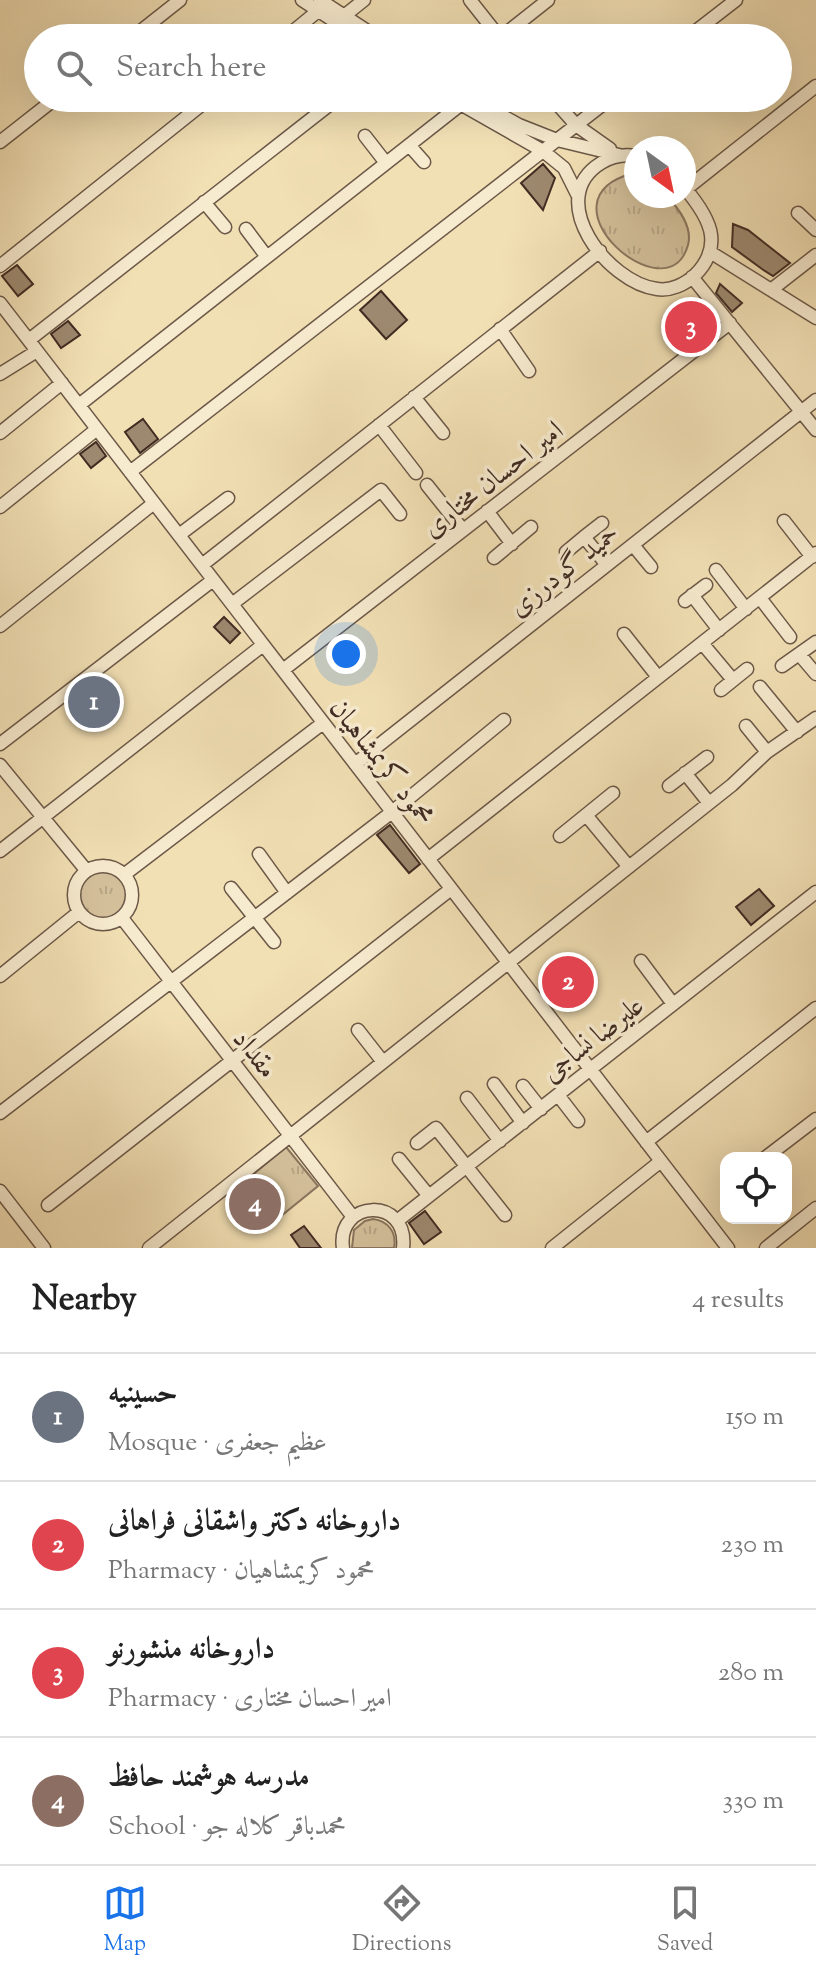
<!DOCTYPE html>
<html lang="en">
<head>
<meta charset="utf-8">
<style>
  body { margin:0; font-family:"Sorts Mill Goudy",Amiri,serif; background:#f2f2f2; color:#222 }
  .controls { position:absolute; right:24px; bottom:24px; display:grid; overflow:hidden; border-radius:16px; box-shadow:0 8px 32px #0002 }
  .controls button { width:72px; height:72px; display:grid; place-items:center; padding:0; border:0; border-bottom:2px solid #e0e0e0; background:#fff; color:#222; font:40px sans-serif }
  .compass { position:absolute; left:624px; top:136px; width:72px; height:72px; border-radius:50%; background:#fff; box-shadow:0 8px 32px #0002; rotate:147deg }
  .you { position:absolute; left:346px; top:654px; width:28px; height:28px; margin:-20px; border:6px solid #fff; border-radius:50%; background:#1a73e8; box-shadow:0 0 0 12px #1a73e833 }
  .badge { display:grid; place-items:center; width:52px; height:52px; border-radius:50%; background:#1a73e8; color:#fff; font-size:26px; font-weight:700 }
  .pin { position:absolute; translate:-50% -50%; border:4px solid #fff; box-shadow:0 2px 8px #0006 }
  .list { margin:0; padding:0; list-style:none }
  h2 { display:flex; justify-content:space-between; align-items:center; height:104px; margin:0; padding:0 32px; font-size:34px }
  h2 small { font-size:26px; font-weight:400; color:#767676 }
  .list li { display:grid; grid-template-columns:52px 1fr auto; gap:24px; align-items:center; box-sizing:border-box; height:128px; padding:0 32px; border-top:2px solid #e0e0e0 }
  .list b { display:block; font-size:30px; white-space:nowrap }
  .list p { margin:0; font-size:26px; white-space:nowrap; color:#767676 }
  .list em { font-size:26px; font-style:normal; color:#767676 }
  .icon { flex:none; width:44px; height:44px; fill:none; stroke:currentColor; stroke-width:2; stroke-linecap:round; stroke-linejoin:round }
  .map { position:relative; flex:none; width:816px; height:1248px; overflow:hidden }
  .search { position:absolute; background:#fff; box-shadow:0 8px 32px #0002; left:24px; right:24px; top:24px; height:88px; display:flex; align-items:center; gap:20px; box-sizing:border-box; padding:0 28px; border-radius:44px; color:#767676; font-size:30px }
  .sheet { height:616px; background:#fff }
  nav { display:flex; justify-content:space-around; align-items:center; box-sizing:border-box; height:112px; border-top:2px solid #e0e0e0; background:#fff; font-size:22px; color:#767676 }
  nav a { display:grid; justify-items:center; gap:4px }
  nav .on { color:#1a73e8 }
  .map>svg:first-child { display:block }
  .grass { fill:url(#grass-tufts); stroke:#8a7660; stroke-width:2 }
  .building { fill:#9d896f; stroke:#402b23; stroke-width:2 }
  .lines { fill:none; stroke-linecap:round; stroke-linejoin:round }
  .minor-casing { stroke:#6c5848; stroke-width:15 }
  .minor { stroke:#f7ebcf; stroke-width:12 }
  .labels { text-anchor:middle; stroke-width:7; stroke-linejoin:round; paint-order:stroke }
  .street-label { font-size:28px; fill:#402b23; stroke:#f7ebcf }
</style>
</head>
<body>
<div class="map">
<svg width="816" height="1248" viewBox="0 0 816 1248">
  <defs>
    <pattern id="grass-tufts" width="24" height="20" patternUnits="userSpaceOnUse" patternTransform="scale(2)"><rect width="24" height="20" fill="#d4c19c"/><path d="M3 7l-1-3M5 7V3M7 7l1-3M15 17l-1-3M17 17v-4M19 17l1-3" fill="none" stroke="#b7a686"/></pattern>
  </defs>
  <rect width="100%" height="100%" fill="#f2e0b5"/>
  <filter id="stains"><feTurbulence type="fractalNoise" baseFrequency=".0025" numOctaves="4"/><feColorMatrix values="0 0 0 0 .2 0 0 0 0 .09 0 0 0 0 .02 0 0 0 .5 -.17"/></filter>
  <radialGradient id="worn" r=".72"><stop offset=".6" stop-color="#630" stop-opacity="0"/><stop offset="1" stop-color="#630" stop-opacity=".3"/></radialGradient>
  <path class="grass" d="M634,173L636,174V196H667C679,209 693,227 688,245C668,318 532,199 634,173Z
    M78 895a25 25 0 1 1 50 0a25 25 0 1 1-50 0Z
    M286,1147L318,1186L281,1216L250,1177Z
    M373,1219C388,1221 397,1232 394,1248H352L354,1230L365,1221Z"/>
  <path class="building" d="M543,164L555,178L543,210L521,183Z
    M733,224L748,230L790,263L773,276L762,269L732,247Z
    M17,265L33,284L18,296L2,276Z
    M720,284L742,303L732,312L716,293Z
    M381,291L407,320L386,339L360,310Z
    M695,309L709,326L686,345L672,327Z
    M68,321L80,335L61,348L51,334Z
    M143,419L158,439L140,453L125,432Z
    M96,442L106,456L91,468L80,454Z
    M224,617L240,633L230,643L214,627Z
    M93,686L109,706L95,718L78,697Z
    M390,825L420,864L409,873L377,835Z
    M759,889L774,906L751,925L736,907Z
    M425,1211L441,1232L424,1244L409,1223Z
    M304,1226L321,1248H300L291,1235Z"/>
  <g class="lines">
    <g class="minor-casing">
      <path id="minor" d="M302,0L360,38
        M320,0L378,38
        M470,0L500,38
        M344,16L364,0
        M132,38L180,0
        M285,38L318,11
        M500,38L548,0
        M687,38L736,0
        M450,98L543,151L564,168L577,194
        M470,98L519,125L557,140L619,155
        M552,98L576,125L610,149
        M365,136L386,163
        M0,142L56,98
        M409,145L424,162
        M636,156C623,154 612,156 601,163C543,199 608,283 657,289C684,293 715,264 711,235C709,218 695,200 684,187
        M686,189L816,86
        M204,202L225,227
        M798,213L816,230
        M246,229L267,257
        M710,252L816,318
        M0,266L210,98
        M692,277L816,430
        M771,290L816,255
        M0,303L728,1248
        M500,329L529,371
        M29,340L338,98
        M0,374L37,351
        M414,397L443,433
        M79,405L460,105
        M379,425L416,473
        M0,433L62,383
        M130,472L611,98
        M427,485L463,530
        M0,507L97,429
        M487,511L512,544
        M784,521L812,557
        M179,535L228,498
        M584,537L602,523
        M633,545L651,567
        M566,552L584,537L607,565
        M494,558L531,527
        M202,565L600,251
        M716,570L746,609
        M692,595L719,630
        M760,598L790,637
        M685,601L706,585
        M232,604L381,490L400,514
        M0,626L154,503
        M624,634L658,677
        M702,643L733,680
        M799,654L816,674
        M782,666L816,642
        M283,670L730,323
        M760,687L797,732
        M721,690L747,669
        M746,726L767,752
        M0,744L213,580
        M355,764L816,400
        M0,765L86,870
        M685,773L709,803
        M669,786L707,757
        M586,815L629,867
        M560,836L613,793
        M0,851L263,645
        M259,854L287,893
        M428,859L816,553
        M74 895a29 29 0 1 1 58 0a29 29 0 1 1-58 0Z
        M125,874L323,723
        M231,888L274,942
        M122,918L353,1217
        M641,961L673,1004
        M0,976L79,912
        M358,1030L383,1062
        M494,1084L523,1123
        M523,1086L541,1109
        M558,1095L578,1121
        M467,1098L500,1141
        M0,1113L392,812L504,720
        M646,1142L816,1008
        M417,1143L436,1128L505,1215
        M765,1158L816,1119
        M399,1159L429,1196
        M0,1191L44,1248
        M48,1205L451,889
        M397,1221L816,892
        M149,1248L732,785L767,752L816,718
        M343,1248C336,1199 409,1196 403,1248
        M552,1248L661,1161
        M766,1248L816,1208"/>
    </g>
    <use href="#minor" class="minor"/>
  </g>
  <g class="labels">
    <g class="street-label">
      <text transform="translate(492 478) rotate(-38)" y="10">امیر احسان مختاری</text>
      <text transform="translate(563 569) rotate(-38)" y="10">حمید گودرزی</text>
      <text transform="translate(383 761) rotate(52)" y="10">محمود کریمشاهیان</text>
      <text transform="translate(592 1038) rotate(-38)" y="10">علیرضا نساجی</text>
      <text transform="translate(256 1053) rotate(52)" y="10">مقداد</text>
    </g>
  </g>
  <rect width="100%" height="100%" filter="url(#stains)"/>
  <rect width="100%" height="100%" fill="url(#worn)"/>
</svg>
<div class="controls">
<button><svg class="icon" aria-label="locate" viewBox="0 0 24 24"><circle cx="12" cy="12" r="6"/><path d="M12 2v4M12 18v4M2 12h4M18 12h4"/></svg></button>
</div>
<svg class="compass" viewBox="-18 -18 36 36"><path d="M0-13l5 13h-10z" fill="#e53935"/><path d="M0 13l5-13h-10z" fill="#767676"/></svg>
<div class="you"></div>
<div class="pin badge" style="left:94px;top:702px;background:#6b7280">1</div>
<div class="pin badge" style="left:568px;top:982px;background:#e0444e">2</div>
<div class="pin badge" style="left:691px;top:327px;background:#e0444e">3</div>
<div class="pin badge" style="left:255px;top:1204px;background:#8d6e63">4</div>
<div class="search"><svg class="icon" aria-label="search" viewBox="0 0 24 24"><circle cx="10" cy="10" r="6"/><path d="M15 15l6 6"/></svg>Search here</div>
</div>
<section class="sheet">
<h2>Nearby<small>4 results</small></h2>
<ul class="list">
<li><span class="badge" style="background:#6b7280">1</span><div><b>حسینیه</b><p>Mosque · عظیم جعفری</p></div><em>150 m</em></li>
<li><span class="badge" style="background:#e0444e">2</span><div><b>داروخانه دکتر واشقانی فراهانی</b><p>Pharmacy · محمود کریمشاهیان</p></div><em>230 m</em></li>
<li><span class="badge" style="background:#e0444e">3</span><div><b>داروخانه منشورنو</b><p>Pharmacy · امیر احسان مختاری</p></div><em>280 m</em></li>
<li><span class="badge" style="background:#8d6e63">4</span><div><b>مدرسه هوشمند حافظ</b><p>School · محمدباقر کلاله جو</p></div><em>330 m</em></li>
</ul>
</section>
<nav>
<a class="on"><svg class="icon" aria-label="map" viewBox="0 0 24 24"><path d="M3 6l6-2 6 2 6-2v14l-6 2-6-2-6 2zM9 4v14M15 6v14"/></svg>Map</a>
<a><svg class="icon" aria-label="directions" viewBox="0 0 24 24"><path d="M12 3l9 9-9 9-9-9zM9 14v-3h6M13 9l2 2-2 2"/></svg>Directions</a>
<a><svg class="icon" aria-label="saved" viewBox="0 0 24 24"><path d="M7 4h10v16l-5-4-5 4z"/></svg>Saved</a>
</nav>
</body>
</html>
